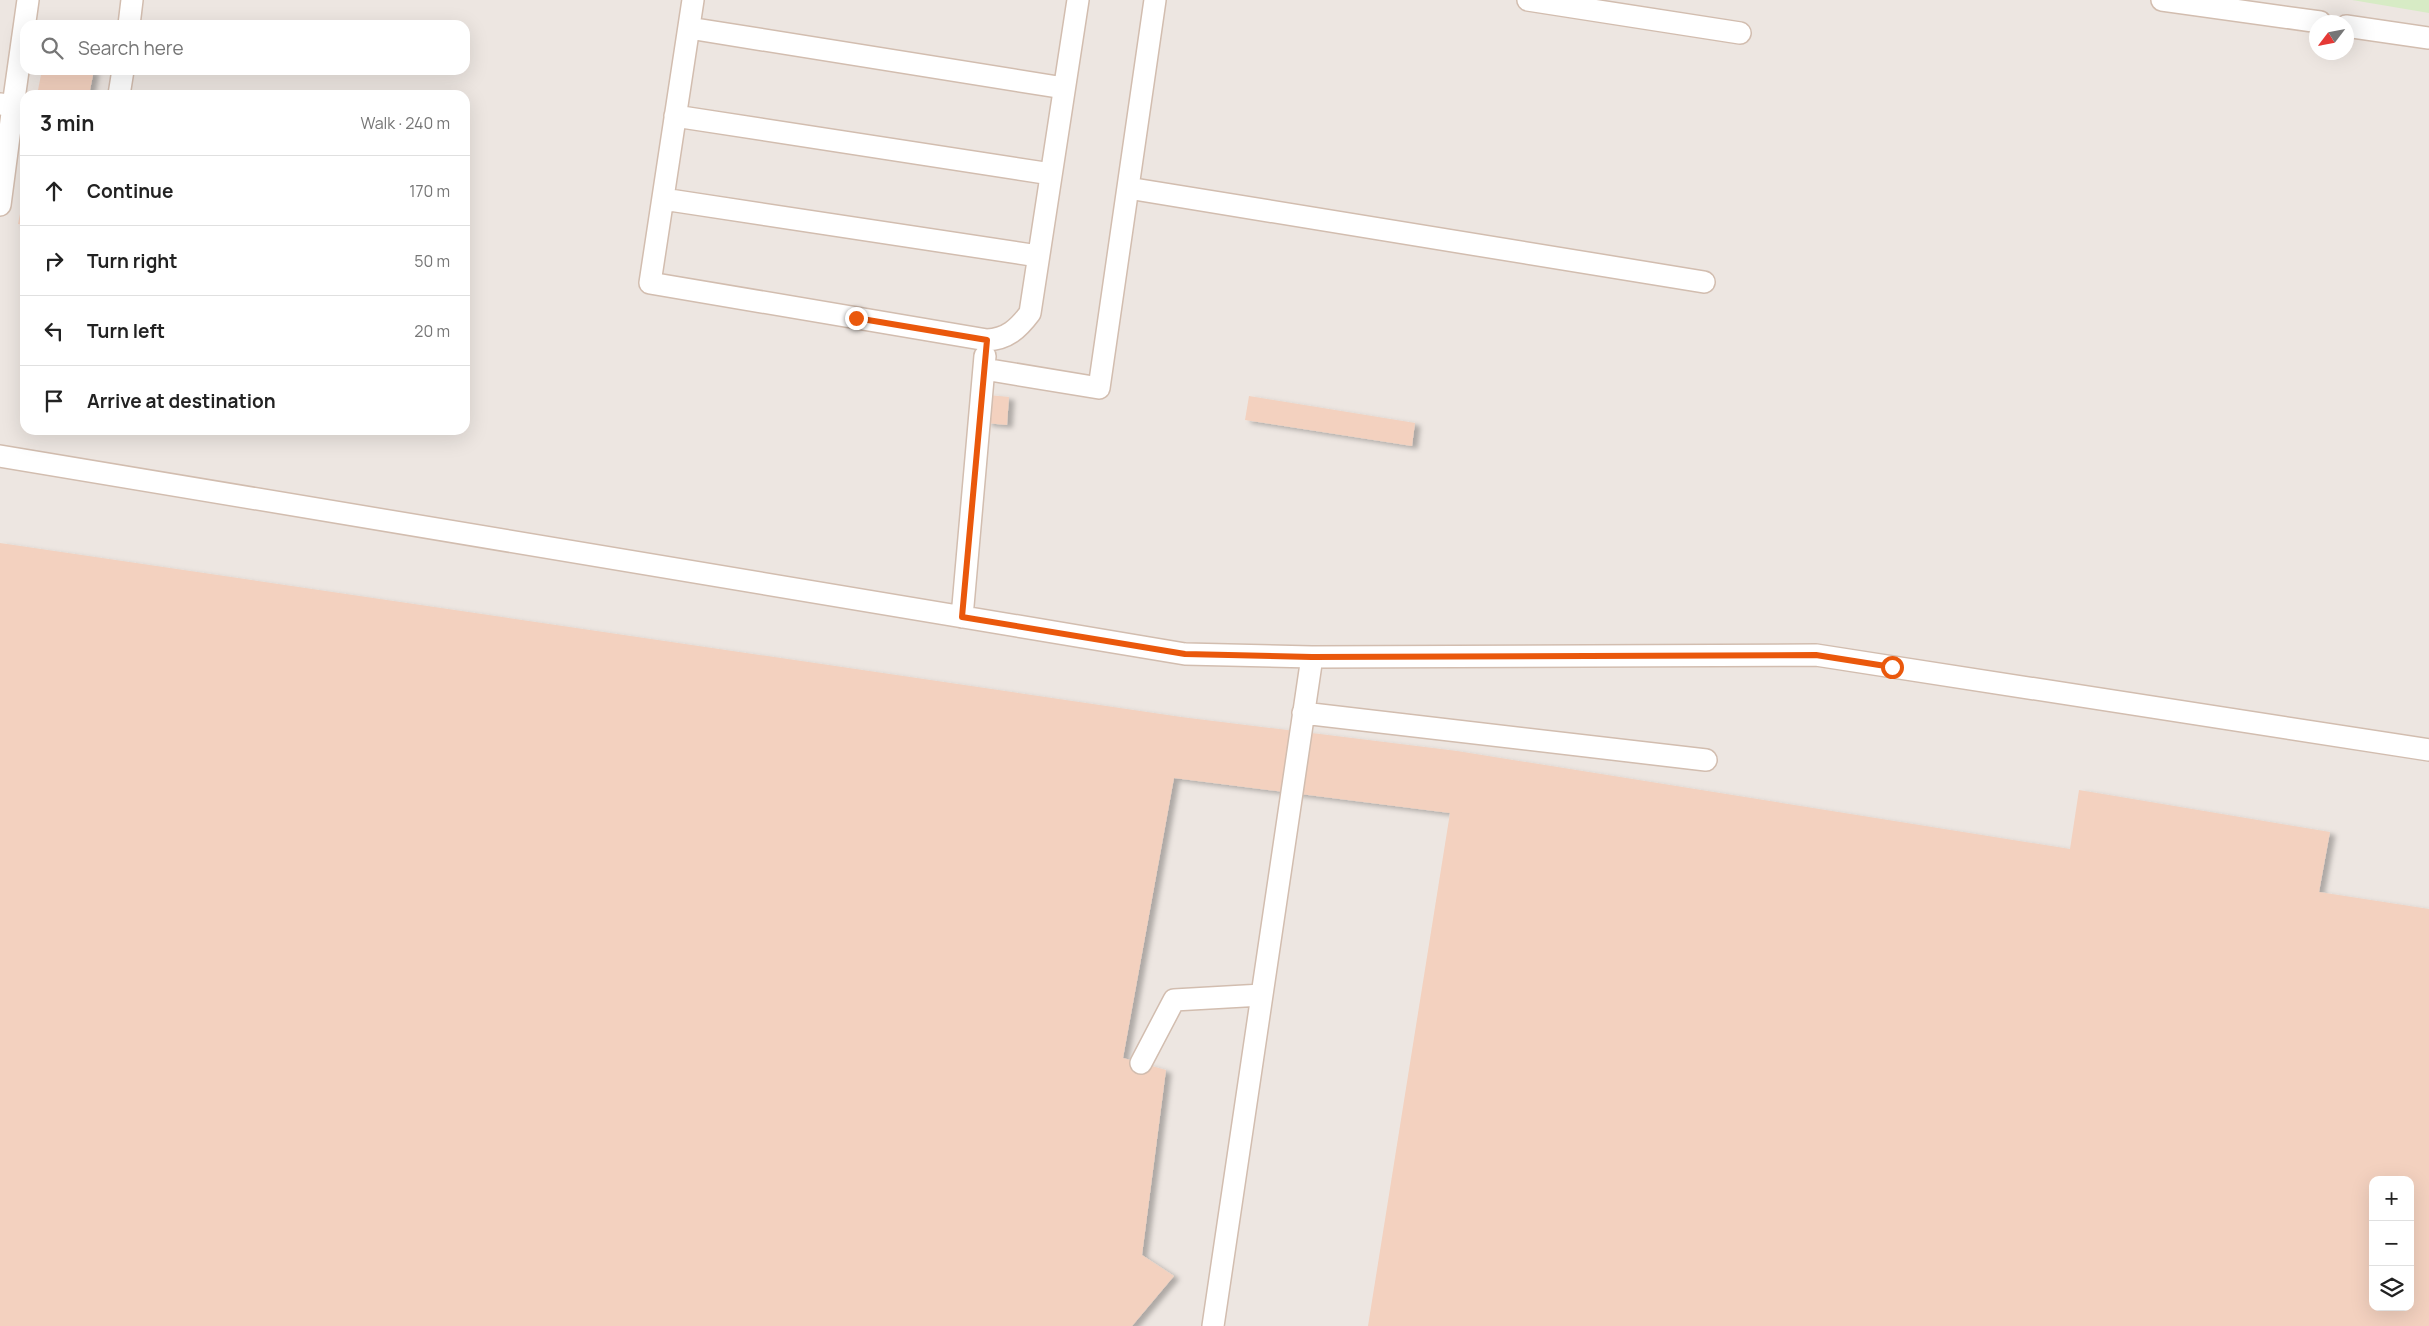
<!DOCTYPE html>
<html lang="en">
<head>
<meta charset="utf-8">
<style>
  body { margin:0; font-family:Manrope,sans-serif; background:#f2f2f2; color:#222 }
  .controls { position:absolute; right:15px; bottom:15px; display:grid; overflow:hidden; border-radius:10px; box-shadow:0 5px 20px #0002 }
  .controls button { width:45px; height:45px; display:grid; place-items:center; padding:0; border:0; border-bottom:1px solid #e0e0e0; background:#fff; color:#222; font:25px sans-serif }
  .compass { position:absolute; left:2309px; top:15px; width:45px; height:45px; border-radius:50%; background:#fff; box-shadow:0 5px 20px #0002; rotate:238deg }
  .stop { position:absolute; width:15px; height:15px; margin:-11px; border:4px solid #ea580c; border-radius:50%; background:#fff }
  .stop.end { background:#ea580c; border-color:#fff; box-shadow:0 1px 5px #0008 }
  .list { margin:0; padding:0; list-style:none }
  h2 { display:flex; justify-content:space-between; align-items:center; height:65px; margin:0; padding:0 20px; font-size:21px }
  h2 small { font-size:16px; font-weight:400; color:#767676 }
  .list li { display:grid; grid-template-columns:32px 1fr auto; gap:15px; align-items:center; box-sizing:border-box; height:70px; padding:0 20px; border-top:1px solid #e0e0e0 }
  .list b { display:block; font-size:19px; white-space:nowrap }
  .list em { font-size:16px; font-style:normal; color:#767676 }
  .icon { flex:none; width:28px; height:28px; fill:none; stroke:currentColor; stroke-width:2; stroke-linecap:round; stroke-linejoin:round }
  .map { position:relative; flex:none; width:2429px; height:1326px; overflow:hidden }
  .search { position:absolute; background:#fff; box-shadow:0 5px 20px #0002; left:20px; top:20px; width:450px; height:55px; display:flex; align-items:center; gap:12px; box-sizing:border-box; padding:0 18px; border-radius:15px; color:#767676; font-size:19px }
  .panel { position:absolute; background:#fff; box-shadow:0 5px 20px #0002; left:20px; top:90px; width:450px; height:345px; border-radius:15px }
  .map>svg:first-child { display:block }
  .industrial { fill:#ede6e1; fill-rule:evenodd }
  .green { fill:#d7ebc5 }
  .building { fill:#f3d1bf; fill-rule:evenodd; filter:url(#shadow) }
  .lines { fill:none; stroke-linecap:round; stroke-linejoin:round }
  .service-casing { stroke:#d2bdaf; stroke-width:24 }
  .service { stroke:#fff; stroke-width:21 }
  .route { stroke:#ea580c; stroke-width:6 }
</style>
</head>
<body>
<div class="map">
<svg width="2429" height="1326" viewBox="0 0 2429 1326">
  <defs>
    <filter id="shadow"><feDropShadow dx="5.5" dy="3" stdDeviation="2.5" flood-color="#0004"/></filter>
  </defs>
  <rect width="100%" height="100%" fill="#fdf4e8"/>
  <path class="industrial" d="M0,0H2429V1326H0ZM2316,22H2346V52H2316ZM25,25H465V70H25ZM25,95H465V430H25ZM2373,1180H2410V1307H2373Z"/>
  <path class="green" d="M2352,0H2429V13Z"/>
  <path class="building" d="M42,70H94L89,95H37Z
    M24,194H25V225L18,224Z
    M988,395L1009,397L1007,425L986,423Z
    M1249,396L1415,423L1412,446L1245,420Z
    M0,543L1181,717L1457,751L2070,849L2079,790L2330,832L2319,892L2429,909V1326H1368L1450,813L1174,778L1123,1058L1166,1070L1142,1255L1174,1276L1132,1326H0ZM2373,1180H2410V1307H2373Z"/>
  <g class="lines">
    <g class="service-casing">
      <path id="service" d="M693,0L650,283L987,340C1007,339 1018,329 1030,313L1078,0
        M1528,0L1740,33
        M2162,0L2320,22
        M129,25L132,0
        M2346,26L2429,38
        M689,28L1064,88
        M119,95L123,70
        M0,104L13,106L28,0
        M675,116L1051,174
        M1128,188L1704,282
        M663,199L1038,256
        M0,205L13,106
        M984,369L1099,388L1155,0
        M0,456L1185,654L1312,657L1816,655L2429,750
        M962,617L985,356
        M1303,713L1706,760
        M1141,1063L1174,1000L1262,995
        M1213,1326L1312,657"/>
    </g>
    <use href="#service" class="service"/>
  </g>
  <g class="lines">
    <path class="route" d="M856,318L987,340L962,617L1185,654L1312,657L1816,655L1892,667"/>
  </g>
</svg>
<div class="controls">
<button>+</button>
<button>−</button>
<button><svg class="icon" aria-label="layers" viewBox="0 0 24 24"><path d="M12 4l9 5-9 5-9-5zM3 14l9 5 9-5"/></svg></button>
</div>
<svg class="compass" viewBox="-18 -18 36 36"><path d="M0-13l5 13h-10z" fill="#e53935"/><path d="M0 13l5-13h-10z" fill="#767676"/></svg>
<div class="stop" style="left:1892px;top:667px"></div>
<div class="stop end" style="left:856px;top:318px"></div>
<div class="search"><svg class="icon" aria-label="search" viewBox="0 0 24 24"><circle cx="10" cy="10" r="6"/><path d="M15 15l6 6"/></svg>Search here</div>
<section class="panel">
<h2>3 min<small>Walk · 240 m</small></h2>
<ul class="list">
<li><svg class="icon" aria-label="ahead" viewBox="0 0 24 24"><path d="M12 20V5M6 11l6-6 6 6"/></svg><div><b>Continue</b></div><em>170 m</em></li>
<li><svg class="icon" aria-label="right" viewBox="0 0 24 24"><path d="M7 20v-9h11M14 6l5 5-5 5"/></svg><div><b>Turn right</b></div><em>50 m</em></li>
<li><svg class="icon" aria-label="left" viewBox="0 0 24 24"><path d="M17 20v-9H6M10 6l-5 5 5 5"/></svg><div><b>Turn left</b></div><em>20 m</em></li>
<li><svg class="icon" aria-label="arrive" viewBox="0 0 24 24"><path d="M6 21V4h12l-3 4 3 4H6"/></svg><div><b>Arrive at destination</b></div></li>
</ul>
</section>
</div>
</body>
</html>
